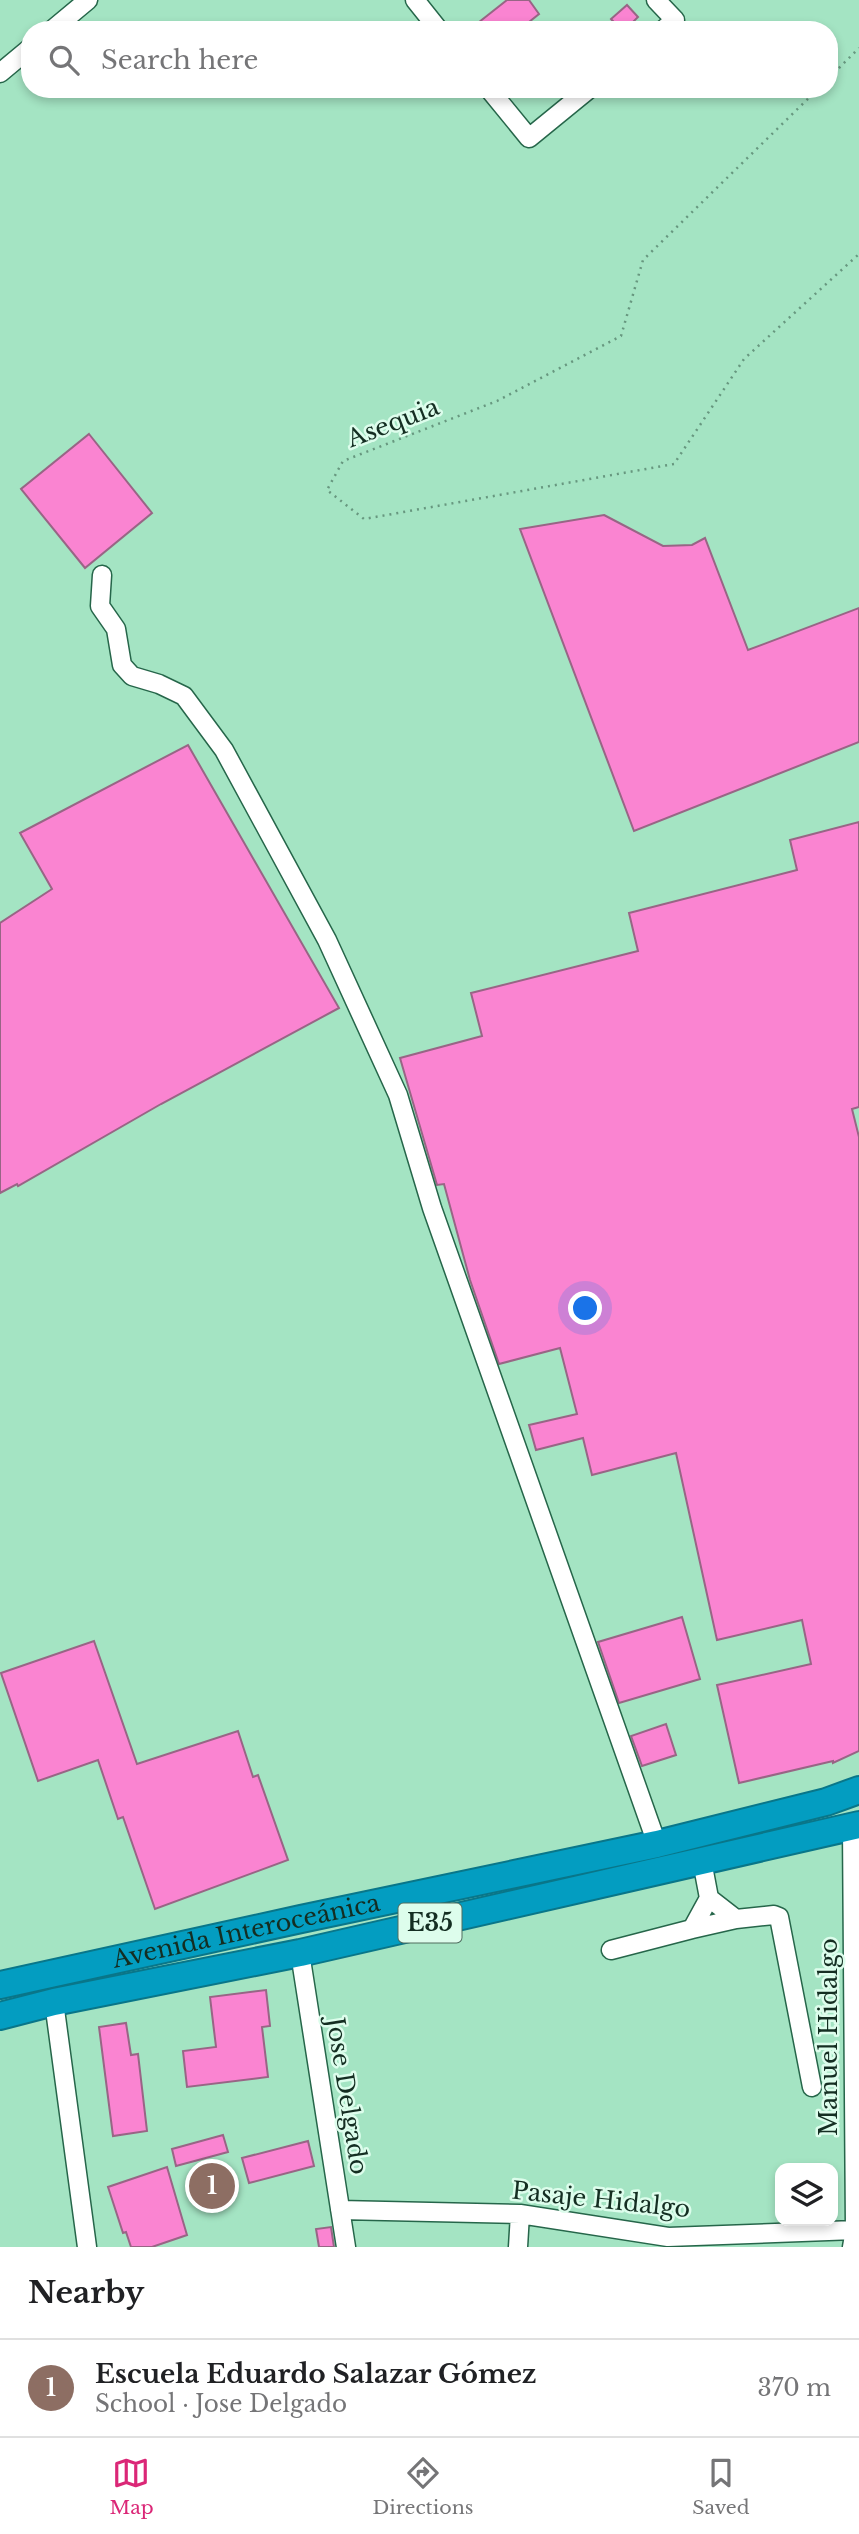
<!DOCTYPE html>
<html lang="en">
<head>
<meta charset="utf-8">
<style>
  body { margin:0; font-family:"Libre Baskerville",serif; background:#f2f2f2; color:#202124 }
  .controls { position:absolute; right:21px; bottom:21px; display:grid; overflow:hidden; border-radius:14px; box-shadow:0 4px 10px #0003 }
  .controls button { width:63px; height:63px; display:grid; place-items:center; padding:0; border:0; border-bottom:2px solid #e0e0e0; background:#fff; color:#202124; font:35px sans-serif }
  .you { position:absolute; left:586px; top:1309px; width:24px; height:24px; margin:-18px; border:5px solid #fff; border-radius:50%; background:#1a73e8; box-shadow:0 0 0 10px #1a73e833 }
  .badge { display:grid; place-items:center; width:46px; height:46px; border-radius:50%; background:#db2777; color:#fff; font-size:23px; font-weight:700 }
  .pin { position:absolute; translate:-50% -50%; border:4px solid #fff; box-shadow:0 2px 7px #0006 }
  .list { margin:0; padding:0; list-style:none }
  h2 { display:flex; justify-content:space-between; align-items:center; height:91px; margin:0; padding:0 28px; font-size:30px }
  h2 small { font-size:23px; font-weight:400; color:#757577 }
  .list li { display:grid; grid-template-columns:46px 1fr auto; gap:21px; align-items:center; box-sizing:border-box; height:98px; padding:0 28px; border-top:2px solid #e0e0e0 }
  .list b { display:block; font-size:26px; white-space:nowrap }
  .list p { margin:0; font-size:23px; white-space:nowrap; color:#757577 }
  .list em { font-size:23px; font-style:normal; color:#757577 }
  .icon { flex:none; width:38px; height:38px; fill:none; stroke:currentColor; stroke-width:2; stroke-linecap:round; stroke-linejoin:round }
  .map { position:relative; flex:none; width:859px; height:2247px; overflow:hidden }
  .search { position:absolute; background:#fff; box-shadow:0 4px 10px #0003; left:21px; right:21px; top:21px; height:77px; display:flex; align-items:center; gap:18px; box-sizing:border-box; padding:0 24px; border-radius:28px; color:#757577; font-size:26px }
  .sheet { height:189px; background:#fff }
  nav { display:flex; justify-content:space-around; align-items:center; box-sizing:border-box; height:98px; border-top:2px solid #e0e0e0; background:#fff; font-size:19px; color:#757577 }
  nav a { display:grid; justify-items:center; gap:4px }
  nav .on { color:#db2777 }
  .map>svg:first-child { display:block }
  .building { fill:#fa84d1; stroke:#986585; stroke-width:2 }
  .lines { fill:none; stroke-linecap:round; stroke-linejoin:round }
  .minor-casing { stroke:#26664a; stroke-width:21 }
  .highway-casing { stroke:#097689; stroke-width:30 }
  .path { stroke:#67977f; stroke-width:2.5; stroke-dasharray:2 5; stroke-linecap:butt }
  .minor { stroke:#fff; stroke-width:18 }
  .highway { stroke:#039dc1; stroke-width:26 }
  .labels { text-anchor:middle; stroke-width:5; stroke-linejoin:round; paint-order:stroke }
  .shield { fill:#ddfdec; stroke:#506c5f; stroke-width:2 }
  .shield-label { font-size:23px; font-weight:bold; fill:#142e22 }
  .street-label { font-size:24px; fill:#142e22; stroke:#ddfdec }
</style>
</head>
<body>
<div class="map">
<svg width="859" height="2247" viewBox="0 0 859 2247">
  <rect width="100%" height="100%" fill="#a4e4c3"/>
  <path class="building" d="M507,0H529L539,14L519,30H469Z
    M627,5L638,17L625,30H621L611,19Z
    M89,434L152,513L85,568L21,489Z
    M604,515L663,546L692,545L705,538L748,650L859,608V742L634,831L520,529Z
    M188,745L339,1008L161,1104L18,1186L17,1184L0,1193V923L52,889L20,833Z
    M859,822V1107L852,1109L859,1137V1751L833,1763V1761L739,1783L717,1685L811,1664L802,1620L717,1640L676,1453L592,1475L583,1438L536,1450L529,1425L577,1414L560,1348L499,1364L470,1280L444,1184L437,1185L400,1058L482,1036L471,993L638,951L629,913L797,870L790,840Z
    M682,1617L700,1679L619,1703L598,1642Z
    M94,1641L137,1764L238,1731L253,1777L258,1775L288,1860L155,1909L123,1817L118,1819L98,1760L38,1781L1,1673Z
    M666,1724L676,1755L642,1766L631,1736Z
    M266,1990L270,2026L262,2027L268,2077L187,2087L183,2051L216,2047L210,1997Z
    M126,2023L131,2055L138,2054L147,2131L113,2136L99,2027Z
    M223,2135L228,2152L176,2166L172,2149Z
    M308,2141L314,2166L249,2183L242,2158Z
    M167,2167L187,2235L152,2247H131L126,2232L123,2233L108,2187Z
    M331,2227L334,2247H319L316,2229Z"/>
  <g class="lines">
    <g class="minor-casing">
      <path id="minor" d="M415,0L439,30
        M656,0L675,20L663,30
        M52,30L88,0
        M0,73L30,48
        M489,89L529,138L589,89
        M102,575L100,606L116,629L122,665L132,676L159,684L184,696L224,750L327,940L398,1095L432,1208L657,1844
        M702,1861L709,1898L736,1919L774,1915L779,1917L812,2087
        M692,1929L736,1919
        M611,1950L692,1929L709,1898
        M300,1953L346,2247
        M54,2002L87,2247
        M340,2210L520,2214L668,2237L855,2230
        M518,2247L520,2214
        M852,2247L855,2230L852,1827"/>
    </g>
    <g class="highway-casing">
      <g id="highway">
        <path id="s1" d="M0,1985L301,1919L657,1844L826,1802L859,1790"/>
        <path d="M0,2016L54,2002L300,1953L859,1825"/>
      </g>
    </g>
    <path class="path" d="M829,78L859,48
      M818,89L643,260L621,336L497,401L343,461L327,490L364,519L674,464L744,359L859,254"/>
    <use href="#minor" class="minor"/>
    <use href="#highway" class="highway"/>
  </g>
  <g class="labels">
    <rect class="shield" x="398.5" y="1903.5" width="63" height="39" rx="5"/>
    <g class="shield-label">
      <text x="430" y="1931">E35</text>
    </g>
    <g class="street-label">
      <text transform="translate(393 423) rotate(-21)" y="8">Asequia</text>
      <text dy="8" stroke="none"><textPath href="#s1" startOffset="252">Avenida Interoceánica</textPath></text>
      <text transform="translate(829 2037) rotate(-90)" y="8">Manuel Hidalgo</text>
      <text transform="translate(347 2096) rotate(81)" y="8">Jose Delgado</text>
      <text transform="translate(601 2200) rotate(6)" y="8">Pasaje Hidalgo</text>
    </g>
  </g>
</svg>
<div class="controls">
<button><svg class="icon" aria-label="layers" viewBox="0 0 24 24"><path d="M12 4l9 5-9 5-9-5zM3 14l9 5 9-5"/></svg></button>
</div>
<div class="you"></div>
<div class="pin badge" style="left:212px;top:2186px;background:#8d6e63">1</div>
<div class="search"><svg class="icon" aria-label="search" viewBox="0 0 24 24"><circle cx="10" cy="10" r="6"/><path d="M15 15l6 6"/></svg>Search here</div>
</div>
<section class="sheet">
<h2>Nearby<small></small></h2>
<ul class="list">
<li><span class="badge" style="background:#8d6e63">1</span><div><b>Escuela Eduardo Salazar Gómez</b><p>School · Jose Delgado</p></div><em>370 m</em></li>
</ul>
</section>
<nav>
<a class="on"><svg class="icon" aria-label="map" viewBox="0 0 24 24"><path d="M3 6l6-2 6 2 6-2v14l-6 2-6-2-6 2zM9 4v14M15 6v14"/></svg>Map</a>
<a><svg class="icon" aria-label="directions" viewBox="0 0 24 24"><path d="M12 3l9 9-9 9-9-9zM9 14v-3h6M13 9l2 2-2 2"/></svg>Directions</a>
<a><svg class="icon" aria-label="saved" viewBox="0 0 24 24"><path d="M7 4h10v16l-5-4-5 4z"/></svg>Saved</a>
</nav>
</body>
</html>
